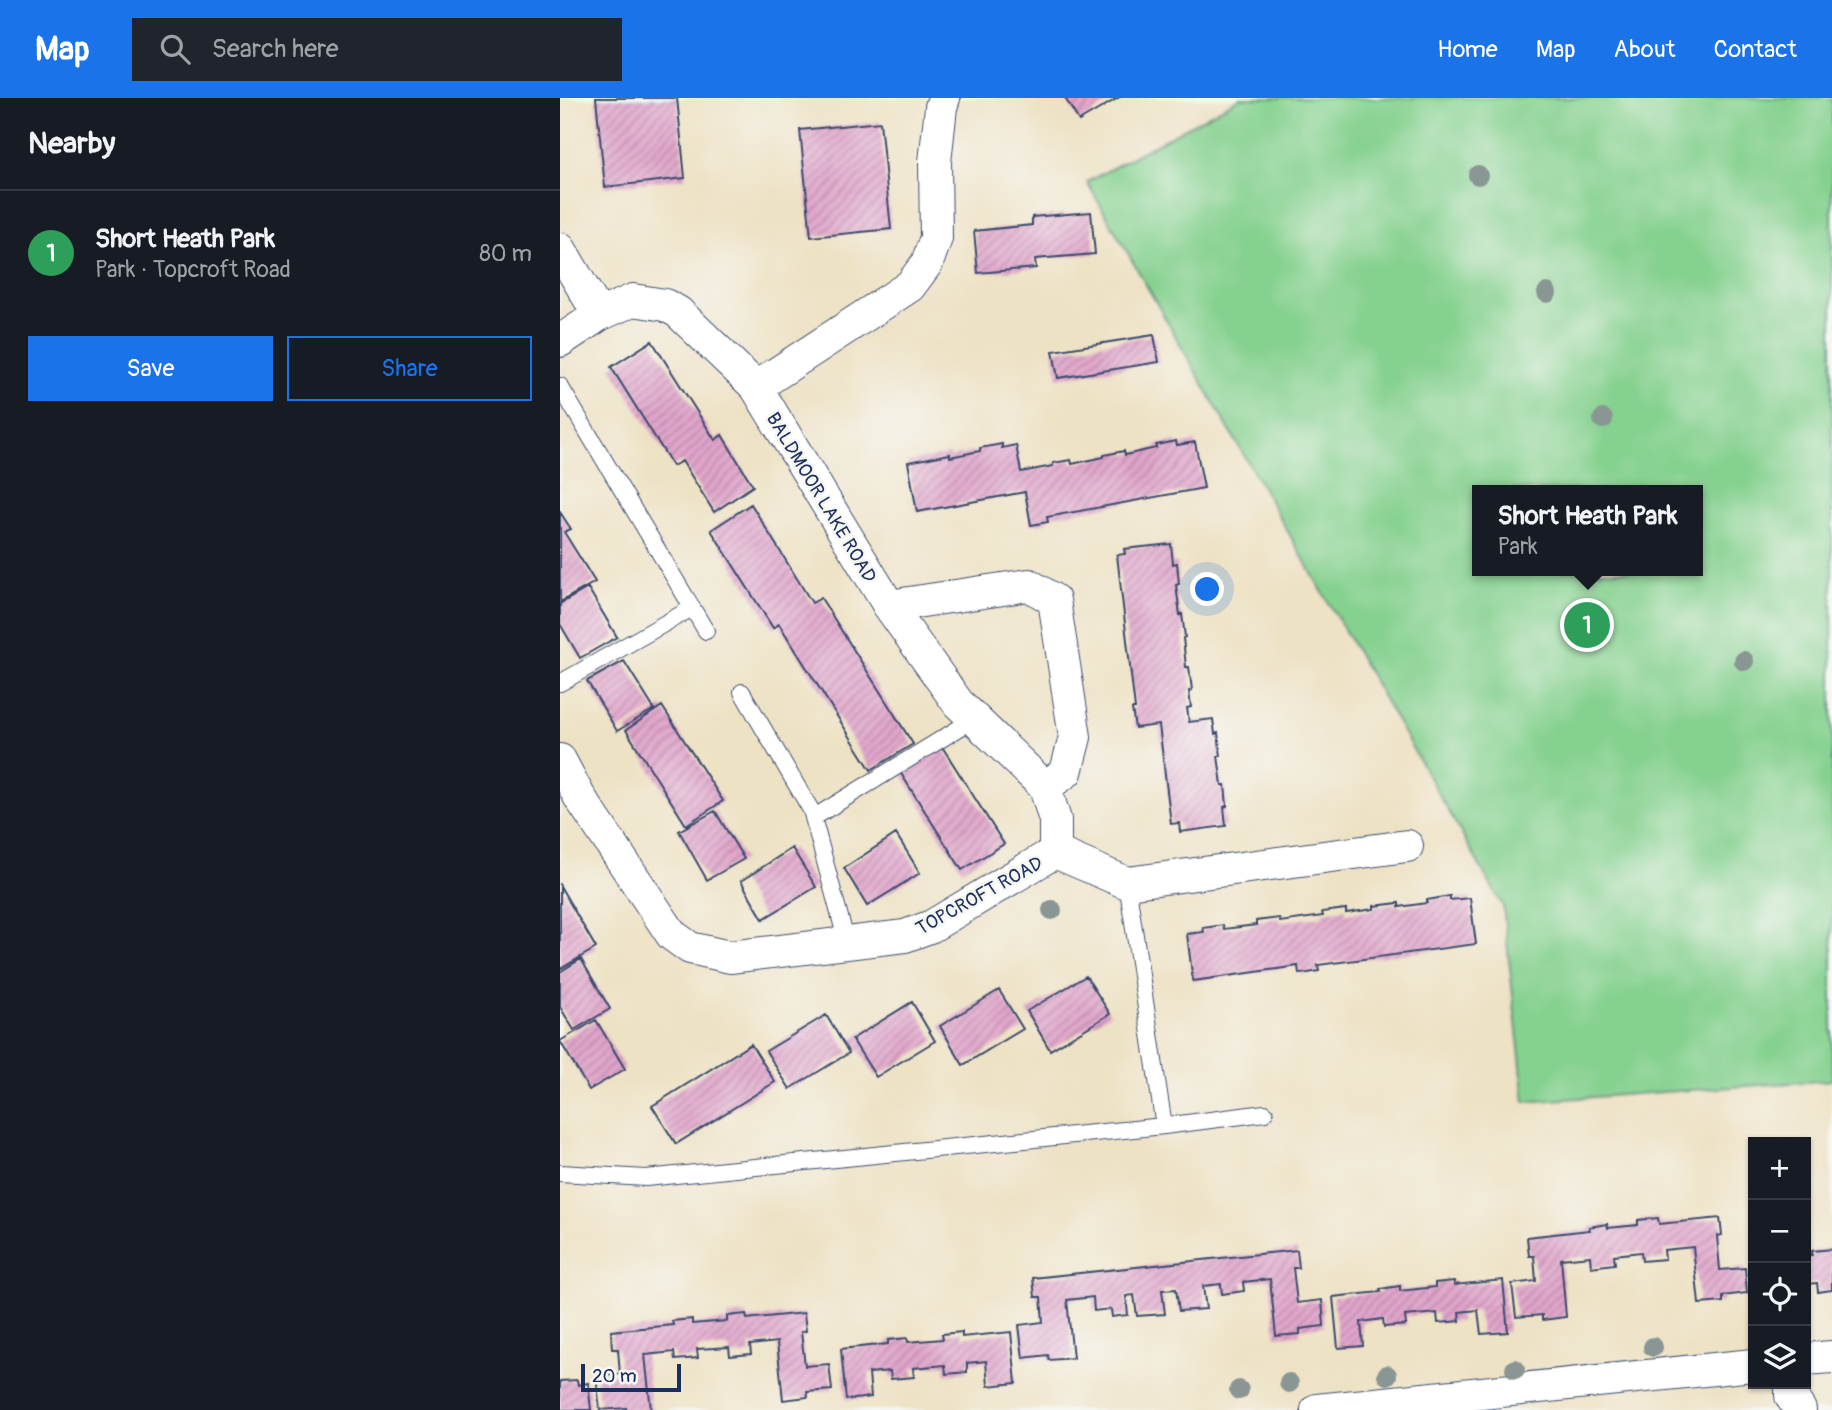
<!DOCTYPE html>
<html lang="en">
<head>
<meta charset="utf-8">
<style>
  body { margin:0; font-family:Pangolin,sans-serif; background:#20242c; color:#f1f3f6 }
  .controls { position:absolute; right:21px; bottom:21px; display:grid; overflow:hidden; border-radius:0px; box-shadow:0 2px 5px #0004 }
  .controls button { width:63px; height:63px; display:grid; place-items:center; padding:0; border:0; border-bottom:2px solid #363941; background:#171b24; color:#f1f3f6; font:35px sans-serif }
  .scale { position:absolute; left:21px; bottom:18px; width:100px; box-sizing:border-box; padding-left:7px; border:4px solid #1b2f5e; border-top:0; font-size:19px; line-height:24px; white-space:nowrap; color:#1b2f5e; -webkit-text-stroke:5px #f6f6f2; paint-order:stroke }
  .you { position:absolute; left:648px; top:492px; width:24px; height:24px; margin:-18px; border:5px solid #fff; border-radius:50%; background:#1a73e8; box-shadow:0 0 0 10px #1a73e833 }
  .badge { display:grid; place-items:center; width:46px; height:46px; border-radius:50%; background:#1a73e8; color:#fff; font-size:23px; font-weight:700 }
  .pin { position:absolute; translate:-50% -50%; border:4px solid #fff; box-shadow:0 2px 7px #0006 }
  .popup { position:absolute; left:912px; top:387px; width:231px; height:91px; box-sizing:border-box; display:grid; place-content:center; border-radius:0px; background:#171b24; filter:drop-shadow(0 2px 5px #0005); font-size:23px; white-space:nowrap; color:#9ea1a6 }
  .popup b { font-size:26px; color:#f1f3f6 }
  .popup::after { content:''; position:absolute; left:50%; top:100%; margin-left:-14px; border:14px solid transparent; border-top-color:#171b24 }
  .list { margin:0; padding:0; list-style:none }
  h2 { display:flex; justify-content:space-between; align-items:center; height:91px; margin:0; padding:0 28px; font-size:30px }
  h2 small { font-size:23px; font-weight:400; color:#9ea1a6 }
  .list li { display:grid; grid-template-columns:46px 1fr auto; gap:21px; align-items:center; box-sizing:border-box; height:126px; padding:0 28px; border-top:2px solid #363941 }
  .list b { display:block; font-size:26px; white-space:nowrap }
  .list p { margin:0; font-size:23px; white-space:nowrap; color:#9ea1a6 }
  .list em { font-size:23px; font-style:normal; color:#9ea1a6 }
  .actions { display:flex; gap:14px; padding:21px 28px }
  .actions a { flex:1; padding:16px 0; border:2px solid #1a73e8; border-radius:0px; text-align:center; font-size:24px; color:#1a73e8 }
  .actions .main { background:#1a73e8; color:#fff }
  .icon { flex:none; width:38px; height:38px; fill:none; stroke:currentColor; stroke-width:2; stroke-linecap:round; stroke-linejoin:round }
  .map { position:relative; flex:none; width:1272px; height:1312px; overflow:hidden }
  header { display:flex; align-items:center; gap:42px; box-sizing:border-box; height:98px; padding:0 35px; background:#1a73e8; color:#fff }
  header strong { font-size:33px }
  nav { display:flex; gap:38px; margin-inline-start:auto; font-size:24px }
  .search { width:490px; height:63px; background:#20242c; display:flex; align-items:center; gap:18px; box-sizing:border-box; padding:0 24px; border-radius:0px; color:#9ea1a6; font-size:26px }
  main { display:flex }
  aside { flex:1; background:#171b24 }
  .map>svg:first-child { display:block }
  .green { fill:#85d18f; stroke:#508076; stroke-width:2; fill-rule:evenodd }
  .building { fill:url(#building-hatch) }
  .lines { fill:none; stroke-linecap:round; stroke-linejoin:round }
  .lane-casing { stroke:#3b4a6d; stroke-width:18 }
  .street-casing { stroke:#3b4a6d; stroke-width:34 }
  .lane { stroke:#fff; stroke-width:16 }
  .street { stroke:#fff; stroke-width:32 }
  .tree { fill:#899693 }
  .labels { text-anchor:middle; stroke-width:5; stroke-linejoin:round; paint-order:stroke }
  .street-label { font-size:19px; fill:#1b2f5e; stroke:#f6f6f2 }
</style>
</head>
<body>
<header>
<strong>Map</strong>
<div class="search"><svg class="icon" aria-label="search" viewBox="0 0 24 24"><circle cx="10" cy="10" r="6"/><path d="M15 15l6 6"/></svg>Search here</div>
<nav><a>Home</a><a>Map</a><a>About</a><a>Contact</a></nav>
</header>
<main>
<aside>
<h2>Nearby<small></small></h2>
<ul class="list">
<li><span class="badge" style="background:#2e9e5b">1</span><div><b>Short Heath Park</b><p>Park · Topcroft Road</p></div><em>80 m</em></li>
</ul>
<div class="actions"><a class="main">Save</a><a>Share</a></div>
</aside>
<div class="map">
<svg width="1272" height="1312" viewBox="0 0 1272 1312">
  <defs>
    <pattern id="building-hatch" width="6" height="6" patternUnits="userSpaceOnUse" patternTransform="scale(1.75)"><rect width="6" height="6" fill="#e1a5cb"/><path d="M-1 1l2-2M0 6l6-6M5 7l2-2" fill="none" stroke="#b687a8"/></pattern>
  </defs>
  <rect width="100%" height="100%" fill="#f6f6f2"/>
  <filter id="ink" filterUnits="userSpaceOnUse"><feTurbulence type="fractalNoise" baseFrequency=".0143" numOctaves="2"/><feDisplacementMap in="SourceGraphic" scale="14" xChannelSelector="R" yChannelSelector="G"/><feConvolveMatrix kernelMatrix="1 2 1 2 8 2 1 2 1" color-interpolation-filters="sRGB"/></filter>
  <filter id="wash" filterUnits="userSpaceOnUse"><feTurbulence type="fractalNoise" baseFrequency=".00686" numOctaves="4" result="noise"/><feDisplacementMap in="SourceGraphic" scale="28" xChannelSelector="R" yChannelSelector="G"/><feGaussianBlur stdDeviation="1.57" result="paint"/><feColorMatrix in="noise" values="0 0 0 0 0 0 0 0 0 0 0 0 0 0 0 0 0 1.4 0 .05"/><feComposite in="paint" operator="in"/></filter>
  <g filter="url(#wash)">
    <rect width="100%" height="100%" fill="#eee2c5"/>
    <path class="green" d="M680,0H1272V982L965,1004L943,808L527,84ZM917,392H1137V473H917Z"/>
    <g id="blocks">
      <path class="building" d="M36,0H117L125,80L45,89Z
        M505,0H558L519,23Z
        M320,24L331,131L251,139L240,32Z
        M531,114L535,156L475,161L476,170L418,175L414,133L472,127V119Z
        M594,237L599,264L498,280L493,253Z
        M92,243L155,342L162,337L193,388L154,414L122,363L113,368L51,269Z
        M616,343L617,347L635,344L644,390L487,419L488,424L471,427L465,394L357,414L348,364L390,356V359L420,353V350L442,346V350L456,347L461,374L493,368V365L511,362L512,366L544,359V357L564,353L565,357L596,350V347Z
        M191,406L252,505L261,500L353,646L311,672L219,526L213,530L151,432Z
        M0,414L11,431L4,434L35,484L0,504Z
        M611,446L613,466L617,465L619,486L616,487L620,517L622,516L625,539L623,540L626,569H629L632,592L629,593L631,609L627,610L629,624L653,621L655,636L658,635L661,658H658L662,687H665L667,708L664,709L666,728L620,734L619,725L611,726L599,627L575,630L572,611H575L557,457L565,456L564,451Z
        M28,490L57,539L20,560L0,526V506Z
        M64,563L94,611L57,633L27,583Z
        M102,608L163,703L126,727L66,632Z
        M381,647L444,746L402,772L340,674Z
        M155,713L184,761L147,782L119,733Z
        M336,736L360,775L307,808L284,770Z
        M232,750L256,789L203,821L181,783Z
        M0,788L36,850L0,871Z
        M890,798V802L910,800L916,846L758,867L759,873L748,875L739,876L738,868L633,883L627,836L644,834L643,830L663,827L664,831L696,827V823L719,820L720,824L763,818L762,814L786,811V815L814,811V808L839,805V809L867,805V802Z
        M21,861L50,911L14,932L0,909V874Z
        M526,878L550,916L490,952L467,913Z
        M439,892L463,931L403,967L380,928Z
        M352,904L375,943L316,979L292,941Z
        M266,917L289,955L230,991L206,953Z
        M36,922L65,971L29,992L0,943Z
        M191,946L215,984L116,1046L92,1008Z
        M1098,1120L1099,1126L1160,1120L1162,1137L1157,1138L1160,1172L1185,1170L1187,1195L1163,1198V1204L1139,1206L1133,1149L1104,1152L1105,1161L1082,1163L1081,1154L1054,1157L1055,1166L1031,1169L1030,1158L1001,1161L1006,1219L982,1222V1217L956,1219L952,1186L976,1183L974,1158H969L967,1139L1030,1132L1029,1129L1047,1126L1048,1130L1078,1127V1122Z
        M1272,1151V1192L1258,1194L1257,1185L1246,1186V1158L1252,1157V1153Z
        M737,1152L739,1170H733L737,1205L762,1202L764,1228L740,1231V1236L716,1238L710,1181L683,1184L684,1193L662,1196L661,1186L643,1188L646,1211L619,1213L616,1191L602,1192L605,1216L577,1218L574,1197L566,1198L568,1217L552,1219L551,1211L534,1213L533,1199L507,1202L513,1260L489,1262L488,1257L463,1260L459,1227L483,1224L481,1199H475L473,1180Z
        M943,1182L948,1234L921,1236L918,1212L899,1214L900,1223L878,1225L877,1215L845,1218L846,1227L824,1229L823,1221L801,1224L803,1248L778,1250L773,1199L821,1194L820,1191L840,1188V1193L875,1189V1185L894,1183V1187Z
        M244,1215L246,1233L241,1234L245,1268L269,1266L272,1292L247,1294L248,1299L223,1302L217,1244L190,1247L191,1256L170,1258L169,1249L154,1250L137,1251L138,1260L115,1262L114,1254L85,1257L91,1312H66V1310L40,1312L36,1278L60,1276L58,1251H52L51,1233L113,1227L112,1223L132,1221V1226L167,1223V1218L186,1216L187,1221Z
        M402,1234V1239L451,1234L456,1285L428,1288L426,1263L407,1265V1274L386,1276L385,1267L353,1270L354,1279L331,1281L330,1273L309,1275L311,1299L286,1302L281,1251L328,1246V1242L347,1240L348,1244L383,1241L382,1236Z
        M17,1282L18,1287L28,1285L31,1312H0V1283Z"/>
    </g>
  </g>
  <g filter="url(#ink)">
    <use href="#blocks" fill-opacity="0" stroke="#3b4a6d" stroke-width="2"/>
    <g class="lines">
      <g class="lane-casing">
        <path id="lane" d="M0,288L146,533
          M0,585L132,510
          M182,594L251,712L287,845
          M253,720L414,621
          M567,785L604,1028
          M0,1075L86,1080L604,1028L705,1015"/>
      </g>
      <g class="street-casing">
        <path id="street" d="M0,151L39,217
          M0,243L39,217L73,202L105,207L118,214L196,289L329,508L398,605L485,689L495,722V754
          M196,289L350,188L367,165L376,140L375,64L381,9L384,0
          M329,508L469,487L494,502L515,639L506,674L485,689
          M0,662L19,698L112,837L130,850L170,859L345,838L372,828L495,754L567,785L847,748
          M1246,1261L1272,1259
          M1231,1286V1298L1240,1312
          M757,1312L1193,1267"/>
      </g>
      <use href="#lane" class="lane"/>
      <use href="#street" class="street"/>
    </g>
    <g class="tree">
      <circle cx="918" cy="77" r="10"/>
      <circle cx="987" cy="195" r="10"/>
      <circle cx="1043" cy="321" r="10"/>
      <circle cx="1184" cy="563" r="10"/>
      <circle cx="492" cy="812" r="10"/>
      <circle cx="1093" cy="1249" r="10"/>
      <circle cx="955" cy="1271" r="10"/>
      <circle cx="827" cy="1277" r="10"/>
      <circle cx="729" cy="1285" r="10"/>
      <circle cx="679" cy="1292" r="10"/>
    </g>
  </g>
  <g class="labels">
    <g class="street-label">
      <text transform="translate(262 399) rotate(59)" y="7">BALDMOOR LAKE ROAD</text>
      <text transform="translate(419 797) rotate(-29)" y="7">TOPCROFT ROAD</text>
    </g>
  </g>
</svg>
<div class="controls">
<button>+</button>
<button>−</button>
<button><svg class="icon" aria-label="locate" viewBox="0 0 24 24"><circle cx="12" cy="12" r="6"/><path d="M12 2v4M12 18v4M2 12h4M18 12h4"/></svg></button>
<button><svg class="icon" aria-label="layers" viewBox="0 0 24 24"><path d="M12 4l9 5-9 5-9-5zM3 14l9 5 9-5"/></svg></button>
</div>
<div class="scale">20 m</div>
<div class="you"></div>
<div class="pin badge" style="left:1027px;top:527px;background:#2e9e5b">1</div>
<div class="popup"><b>Short Heath Park</b>Park</div>
</div>
</main>
</body>
</html>
